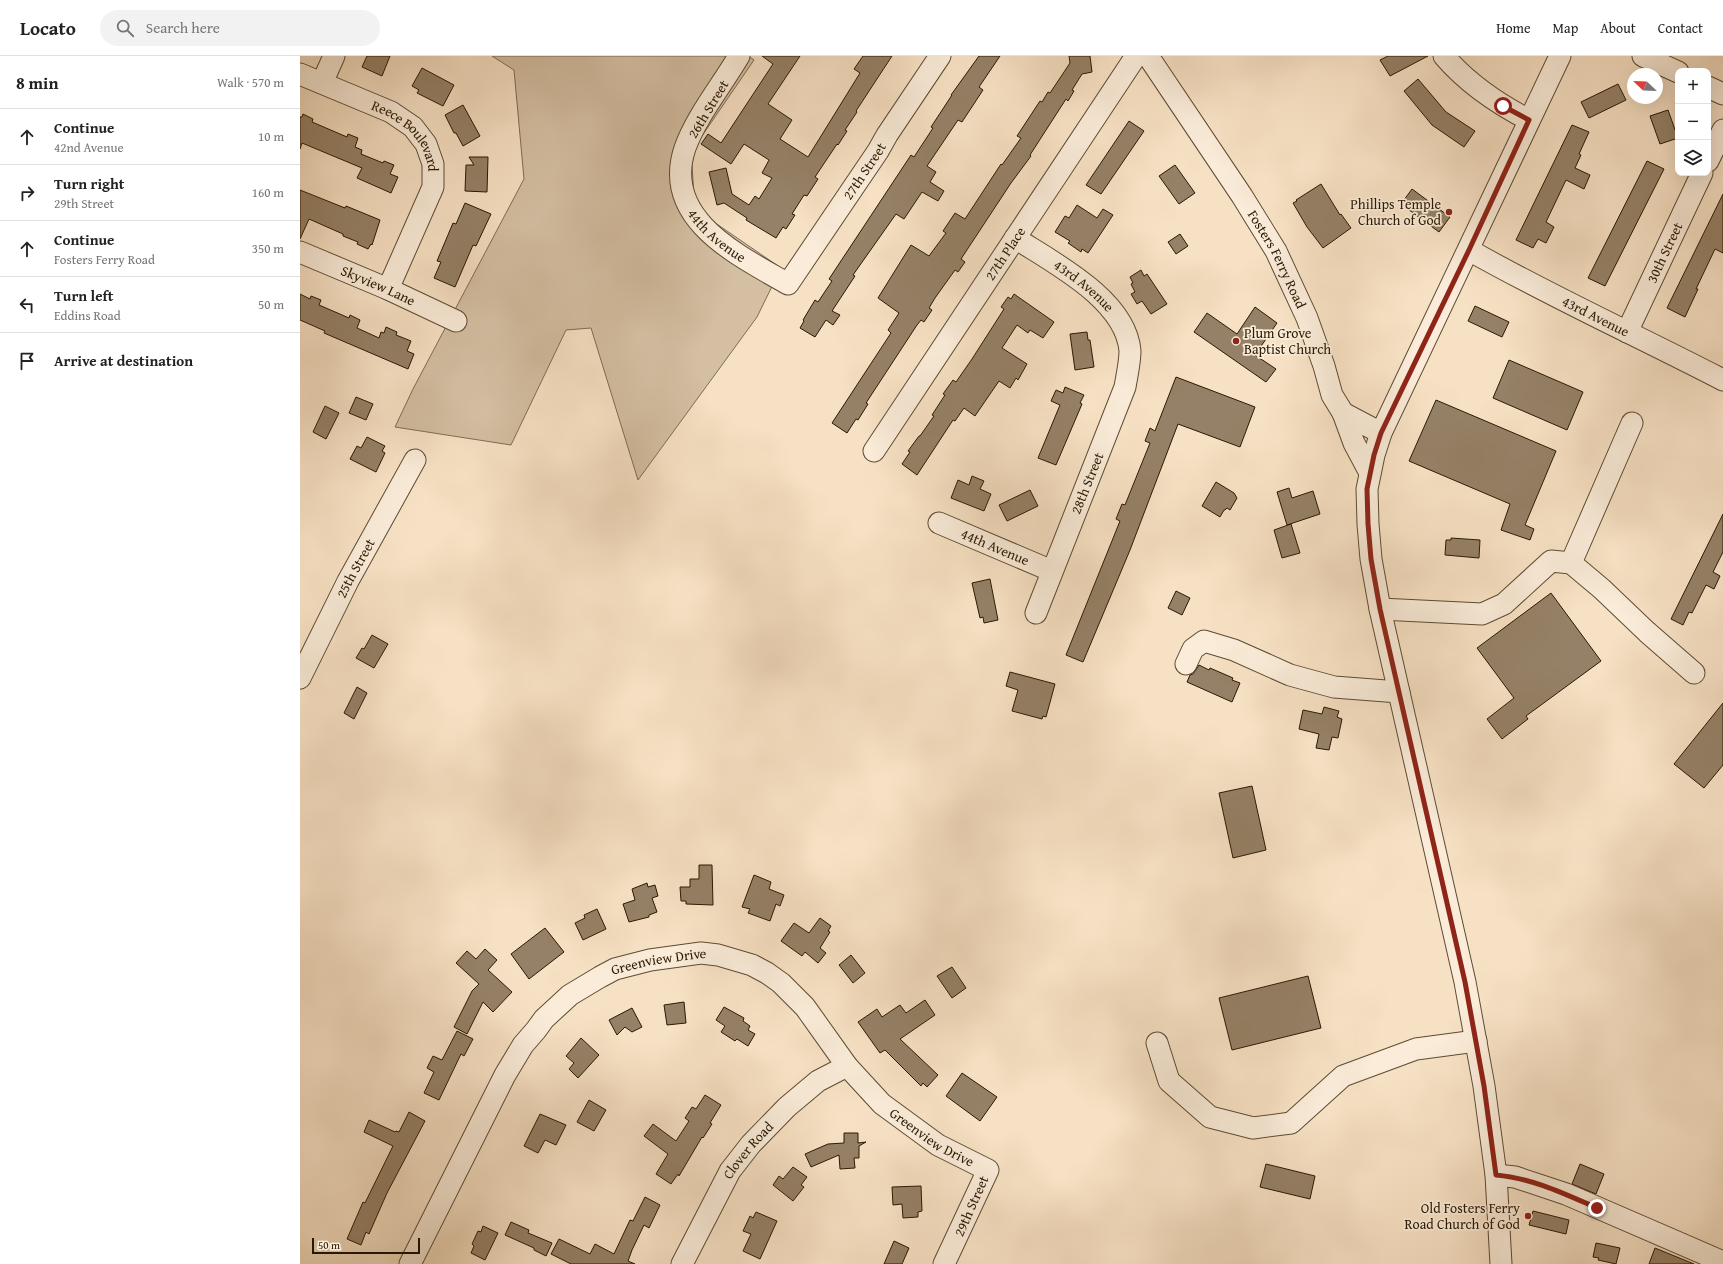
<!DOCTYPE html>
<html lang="en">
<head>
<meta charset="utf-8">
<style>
  body { margin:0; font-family:"Gentium Book Plus",serif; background:#f2f2f2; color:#222 }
  .controls { position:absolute; right:12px; top:12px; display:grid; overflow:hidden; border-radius:8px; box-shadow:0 4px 16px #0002 }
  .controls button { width:36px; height:36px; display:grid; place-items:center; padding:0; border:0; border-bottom:1px solid #e0e0e0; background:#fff; color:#222; font:20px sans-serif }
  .compass { position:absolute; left:1327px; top:12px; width:36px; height:36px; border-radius:50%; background:#fff; box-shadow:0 4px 16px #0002; rotate:293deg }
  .scale { position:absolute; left:12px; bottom:10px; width:108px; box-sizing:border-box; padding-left:4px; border:2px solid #2a1902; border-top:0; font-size:11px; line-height:14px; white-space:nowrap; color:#2a1902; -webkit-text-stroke:3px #faecd9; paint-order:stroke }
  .stop { position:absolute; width:12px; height:12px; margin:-9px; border:3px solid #8f2418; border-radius:50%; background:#fff }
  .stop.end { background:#8f2418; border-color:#fff; box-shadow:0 1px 4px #0008 }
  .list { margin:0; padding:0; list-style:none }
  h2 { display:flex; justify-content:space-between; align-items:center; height:52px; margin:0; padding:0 16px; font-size:17px }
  h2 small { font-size:13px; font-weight:400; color:#767676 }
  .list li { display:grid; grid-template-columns:26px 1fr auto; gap:12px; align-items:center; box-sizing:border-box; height:56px; padding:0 16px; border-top:1px solid #e0e0e0 }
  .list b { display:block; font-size:15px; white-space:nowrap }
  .list p { margin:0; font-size:13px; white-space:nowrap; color:#767676 }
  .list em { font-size:13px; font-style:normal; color:#767676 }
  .icon { flex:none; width:22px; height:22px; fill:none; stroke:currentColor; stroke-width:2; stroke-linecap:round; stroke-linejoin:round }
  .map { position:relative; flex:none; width:1423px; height:1208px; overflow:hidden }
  header { display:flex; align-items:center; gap:24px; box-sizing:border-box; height:56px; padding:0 20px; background:#fff; border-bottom:1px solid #e0e0e0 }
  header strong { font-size:19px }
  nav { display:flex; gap:22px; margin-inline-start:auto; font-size:14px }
  .search { width:280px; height:36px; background:#f2f2f2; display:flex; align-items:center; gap:10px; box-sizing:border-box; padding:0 14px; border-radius:22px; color:#767676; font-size:15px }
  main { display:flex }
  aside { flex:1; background:#fff }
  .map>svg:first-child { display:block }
  .green { fill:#d4bfa3; stroke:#7f6c52 }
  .building { fill:#958167; stroke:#2a1902 }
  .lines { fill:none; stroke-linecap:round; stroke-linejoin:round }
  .minor-casing { stroke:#5d4b32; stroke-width:23 }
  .minor { stroke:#faecd9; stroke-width:21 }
  .route { stroke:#8f2418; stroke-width:5 }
  .poi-dot { fill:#8f2418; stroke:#faecd9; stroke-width:1.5 }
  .labels { text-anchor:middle; stroke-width:3.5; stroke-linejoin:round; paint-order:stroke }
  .street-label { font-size:14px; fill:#2a1902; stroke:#faecd9 }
  .poi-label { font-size:14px; fill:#2a1902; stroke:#faecd9; text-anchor:end }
</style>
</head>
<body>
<header>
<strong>Locato</strong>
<div class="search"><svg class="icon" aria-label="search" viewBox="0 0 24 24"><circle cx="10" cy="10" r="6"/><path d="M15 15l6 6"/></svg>Search here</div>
<nav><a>Home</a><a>Map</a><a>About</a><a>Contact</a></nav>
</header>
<main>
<aside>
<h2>8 min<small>Walk · 570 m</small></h2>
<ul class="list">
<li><svg class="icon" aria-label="ahead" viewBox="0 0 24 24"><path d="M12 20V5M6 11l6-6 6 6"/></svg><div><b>Continue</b><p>42nd Avenue</p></div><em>10 m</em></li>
<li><svg class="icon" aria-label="right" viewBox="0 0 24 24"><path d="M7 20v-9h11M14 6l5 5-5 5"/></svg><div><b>Turn right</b><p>29th Street</p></div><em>160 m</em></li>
<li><svg class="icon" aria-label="ahead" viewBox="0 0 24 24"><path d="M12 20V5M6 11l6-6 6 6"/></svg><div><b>Continue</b><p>Fosters Ferry Road</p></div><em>350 m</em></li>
<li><svg class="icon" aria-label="left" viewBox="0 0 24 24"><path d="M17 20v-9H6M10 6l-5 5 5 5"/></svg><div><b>Turn left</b><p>Eddins Road</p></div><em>50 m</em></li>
<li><svg class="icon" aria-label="arrive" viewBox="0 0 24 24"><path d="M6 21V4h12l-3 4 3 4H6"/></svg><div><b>Arrive at destination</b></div></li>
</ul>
</aside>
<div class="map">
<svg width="1423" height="1208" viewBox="0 0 1423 1208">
  <rect width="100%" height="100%" fill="#f7e1c4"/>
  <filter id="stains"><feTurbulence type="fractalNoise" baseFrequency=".005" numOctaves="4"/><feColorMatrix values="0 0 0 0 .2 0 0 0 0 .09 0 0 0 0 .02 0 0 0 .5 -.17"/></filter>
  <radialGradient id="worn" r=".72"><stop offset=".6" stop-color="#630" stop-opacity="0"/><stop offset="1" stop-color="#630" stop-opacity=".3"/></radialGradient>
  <path class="green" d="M192,0H448L454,4L395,90L392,109L394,140L408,162L481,212L457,261L338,424L291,272L266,274L211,389L95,371L113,333L224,123L214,14Z"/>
  <path class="building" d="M67,0H90L82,20L62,11Z
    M462,0H500L468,48L492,64L480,83L508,101L560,17L554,13L563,0H592L556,55L557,56L545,74L547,75L538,89L537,88L515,121L518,123L507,140L504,139L492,158L495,159L486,173L483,171L476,182L446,164L447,162L424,147L417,149L409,116L426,112L432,138L449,149L455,140L459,143L472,122L462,117L469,104L444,88L431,108L401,88L408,78L421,87L473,8Z
    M679,0H700L679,31L683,34L662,66L658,64L627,110L636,116L630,126L644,135L638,145L622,136L604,163L596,158L553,219L555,220L532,255L540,259L533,269L526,264L515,281L500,272L504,265L503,264L515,244L518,246L532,225L529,223L611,99L614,101L633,72L631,71L652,39H651Z
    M769,0H790L792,16L782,18L772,34L774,35L768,45L766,43L730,99L731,100L711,127L661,203L665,206L658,216L655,214L635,242L629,252L632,254L624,266L621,264L617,269L566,347L568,348L558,364L556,363L547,377L532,367L591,277L588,274L599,257L578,242L611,189L629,200L646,177L643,175L655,157L665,163L701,108L702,109L721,82L717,80L740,45L742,46L748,36L750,37L770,7Z
    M1088,0H1128L1090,20L1080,4Z
    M122,12L154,29L143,50L117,37L119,34L112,30Z
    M1118,23L1146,56L1175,75L1164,91L1132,69L1104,35Z
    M1318,28L1326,44L1289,62L1281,46Z
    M163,49L180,80L163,90L156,77H154L145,59Z
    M1368,54L1378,82L1360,88L1350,60Z
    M3,58L13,63L12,66L47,81L48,78L58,82L55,91L62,94L61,98L83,107L84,105L94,109L90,118L98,121L91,137L57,122L62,112L2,87L0,93V61H2Z
    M829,65L844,75L801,138L786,129Z
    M1272,69L1289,76L1279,98L1281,99L1275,112L1290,119L1284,133L1266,124L1246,166L1254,171L1246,187L1238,183L1233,192L1216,184Z
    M169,101H188L187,136L165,135L166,109H174Z
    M1347,105L1364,113L1305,230L1288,222Z
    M875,109L895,137L879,148L859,120Z
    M1021,128L1040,159L1041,158L1051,172L1023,192L1007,171L993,147L997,145L996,144Z
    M1112,133L1150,161L1139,176L1101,148Z
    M0,134L45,152L46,150L80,164L72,189L71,188L68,193L57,188L58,186L43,180V178L9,163L0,183Z
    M1423,138V197L1415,193L1396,233H1398L1385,261L1367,252Z
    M165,147L191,158L176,190L173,189L155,231L134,222L141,206L137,205L153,167L156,168Z
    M777,149L797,162L803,153L813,159L788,197L782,193L781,196L768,187L770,185L755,176L765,160L769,162Z
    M880,178L888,190L876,198L868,186Z
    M841,214L844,220L847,218L867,248L851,258L842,245L837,248L831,238L835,236L831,228L833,227L830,221Z
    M0,238L10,243L11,240L21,244L19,249L49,262L50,259L60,264L57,272L79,282L81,276L84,277L86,271L97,276L96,279L111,285L107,295L114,298L108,313L24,277L25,275L0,264Z
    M714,238L754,266L743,282L730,274L728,277L717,269L702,292L727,308L718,324L716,322L710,332L699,325L675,360L664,352L655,365L653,364L617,419L602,408L610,396L608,395L619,380H620L634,360L632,359L645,339L643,338L653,324L656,326L672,303L704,253L701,251L708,241L711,243Z
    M1175,250L1209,266L1202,281L1168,265Z
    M955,251L977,267L955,299L976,313L966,326L894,276L907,257L937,278Z
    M787,276L788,284H790L794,311L775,314L770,278Z
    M1209,304L1283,336L1267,374L1193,342Z
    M876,321L955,351L940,391L878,368L830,494L783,606L766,599L820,465L816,463L822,448L825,449L850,387L845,385L850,372L855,375Z
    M765,331L784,339L780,347L782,348L756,409L738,402L760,349L751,345L756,334L763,337Z
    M56,341L73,348L66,364L49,357Z
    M1136,344L1256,395L1225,469L1234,473L1230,484L1201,474L1210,448L1109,405Z
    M25,350L39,357L26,383L13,376Z
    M67,381L85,390L82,395L85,397L76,416L50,403L57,390L61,392Z
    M672,420L684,425L680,433L691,438L684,455L651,442L658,424L669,429Z
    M916,426L934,437L937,442L930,454L927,452L925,454H924L920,461L902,450Z
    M989,432L992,442L1013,435L1020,458L987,469L977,436Z
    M730,434L738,450L707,465L699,449Z
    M1423,458V496L1413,516L1420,520L1414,533L1406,529L1392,557L1389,556L1383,569L1371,563Z
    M991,468L1000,497L982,502L974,474Z
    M1151,482L1180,484L1179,502L1145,499L1146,484H1151Z
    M690,523L698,564L684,567L683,561L680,562L672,527Z
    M876,535L890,542L882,559L868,552Z
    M1251,537L1301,605L1226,660L1228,663L1202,683L1187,663L1214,642L1177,592Z
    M72,579L88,588L74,612L56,602L62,592L64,593Z
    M899,609L909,614L910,612L933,622L932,624L940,627L932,646L887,626L890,619L893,618Z
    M710,616L755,628L746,661L743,660L742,663L712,655L718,634L706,630Z
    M57,631L67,637L54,663L44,657Z
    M1423,647V709L1404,732L1374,708Z
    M1024,651L1039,655L1037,661L1042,663L1038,682L1032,681L1029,694L1016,692L1019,678L999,673L1003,654L1022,658Z
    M952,730L966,794L933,802L919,737Z
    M399,809H412L413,849L386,848V845H381L380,831H390V823H399Z
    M454,819L471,826L469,833L484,839L480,850L476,848L470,865L448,857L450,853L442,851Z
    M347,827L348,831L355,829L358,840L352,842L357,856L349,859V861L329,866L323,848L335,844L332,833Z
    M297,853L306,873L283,884L275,867L285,862L284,859Z
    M520,862L531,870L528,875L530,876L520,892L526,897L518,907L505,896L502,900L481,885L494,867L509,877Z
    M245,872L264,896L229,923L211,898Z
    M185,893L197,904L188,914L212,936L193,956L183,946L167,978L154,971L172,935L179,928L156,907L167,895L176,903Z
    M551,899L565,917L553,927L539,909Z
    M652,911L666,932L652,942L637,920Z
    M1008,920L1021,972L932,994L919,942Z
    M625,944L635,959L600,983L638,1019L627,1031L623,1027L621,1030L585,994L580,997L558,966L577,953L582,961L600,949L606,957Z
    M384,946L386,967L367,969L364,949Z
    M424,951L444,962L443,965L450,970L448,974L455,978L448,990L437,983L435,985L421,976L425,970L416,964Z
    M332,952L342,971L332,976L325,971L317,979L309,964Z
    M157,975L173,983L164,1000L161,998L139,1044L124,1037L134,1016L127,1012L133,1000L142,1004Z
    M281,982L299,999L278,1022L269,1013L274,1007L266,1000Z
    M662,1017L697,1041L680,1065L646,1040Z
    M405,1039L421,1049L410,1067L412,1068L403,1082L402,1081L379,1120L378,1118L371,1128L356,1118L368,1098L344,1080L353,1068L376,1085L389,1065L385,1062L392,1051L396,1053Z
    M289,1044L306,1054L294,1075L277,1066Z
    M109,1056L125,1065L87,1137L69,1178L66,1176L61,1189L47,1183L63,1146L65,1147L93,1090L64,1076L69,1064L95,1076L96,1075L99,1076Z
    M240,1058L266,1069L256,1089L245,1084L238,1097L224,1090Z
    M544,1077H558V1087L566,1086L559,1090V1102H554L555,1112L540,1113L539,1099L511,1111L505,1098L528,1088L544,1087Z
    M966,1108L1015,1120L1010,1143L960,1131Z
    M1280,1108L1304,1118L1296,1138L1272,1128Z
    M493,1111L507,1121L501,1129L504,1131L493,1145L473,1129L479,1120L483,1123Z
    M621,1130L622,1155L618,1156V1161L603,1162L602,1148L593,1149L592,1131Z
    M345,1141L360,1149L349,1172L344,1169L332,1194L328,1205L335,1208H271L251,1198L259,1183L290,1198L295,1188L314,1198L330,1164L333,1165Z
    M1233,1155L1269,1164L1266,1178L1229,1169Z
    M456,1156L477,1165L460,1203L443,1195L451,1178L443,1175L450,1160L453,1162Z
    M211,1166L229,1174L228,1177L252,1187L246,1200L234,1194V1192L205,1179Z
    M183,1170L198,1177L185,1204L171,1197L174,1190L172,1188L178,1175L181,1176Z
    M594,1185L609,1192L602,1208H584Z
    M1296,1187L1320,1192L1316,1208L1298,1204L1299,1202L1293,1201Z
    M1355,1192L1394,1208H1349Z"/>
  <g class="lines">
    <g class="minor-casing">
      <g id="minor">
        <path id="s1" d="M439,0C422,29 396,61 385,92C361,163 438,199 488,228L578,95L587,79L640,0"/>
        <path id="s2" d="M848,0L942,140L976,195L1007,262L1024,310L1032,339L1043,357L1081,377"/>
        <path d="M1144,0C1168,28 1196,47 1229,64"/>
        <path d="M1343,0L1378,16"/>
        <path id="s3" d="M0,18L91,56L113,71L126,88L133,108V131L88,233"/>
        <path d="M22,27L34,0"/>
        <path d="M1408,31L1423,38"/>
        <path d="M1408,105L1423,74"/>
        <path id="s4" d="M715,182C754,207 826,244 830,295C830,306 827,319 825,331L736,557"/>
        <path id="s5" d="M1169,194C1252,241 1338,280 1423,324"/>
        <path id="s6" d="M0,196L88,233L156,265"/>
        <path id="s7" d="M1327,276L1402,117"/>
        <path d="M1043,357L1054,387L1070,417"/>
        <path id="s8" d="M574,395L836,0"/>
        <path id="s9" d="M639,467L752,515"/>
        <path d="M1271,507L1332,367"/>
        <path d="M1080,553L1182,558L1204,548L1251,505L1271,507L1302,533L1347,576L1394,617"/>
        <path d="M886,608L893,593L904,585L934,594L990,619L1034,631L1099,636"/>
        <path id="s10" d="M0,622L48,525L115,404"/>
        <path d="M857,987L869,1025L910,1061L953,1072L991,1067L1043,1020L1116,993L1176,985"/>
        <path d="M1196,1119L1215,1121L1266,1138L1423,1206"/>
        <path id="s11" d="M110,1208L205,1019L223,989L236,974L244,963L270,939L300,921L315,913L350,904L401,897L418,899L452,909L467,917L481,927L505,951L547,1010L582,1048L638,1089L688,1114L644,1208"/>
        <path id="s12" d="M382,1208L430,1115L451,1088L487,1051L518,1025L547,1010"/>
        <path d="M1201,1208L1196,1119L1184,1030L1165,926L1080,553L1071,503L1068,468L1067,433L1074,399L1081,377L1260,0"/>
      </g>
    </g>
    <use href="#minor" class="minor"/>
  </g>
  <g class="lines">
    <path class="route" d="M1203,50L1229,64L1169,194L1081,377L1074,399L1067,433L1068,468L1071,503L1080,553L1165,926L1184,1030L1196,1119C1232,1122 1265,1138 1297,1152"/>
  </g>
  <g class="poi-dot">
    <circle cx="1149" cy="156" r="4"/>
    <circle cx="936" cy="285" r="4"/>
    <circle cx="1228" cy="1160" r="4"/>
  </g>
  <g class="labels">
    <g class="street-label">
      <text transform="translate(408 53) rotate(-59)" y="5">26th Street</text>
      <text dy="5" stroke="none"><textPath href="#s3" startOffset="127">Reece Boulevard</textPath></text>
      <text dy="5" stroke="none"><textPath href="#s1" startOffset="431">27th Street</textPath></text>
      <text dy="5" stroke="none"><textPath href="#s1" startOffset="208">44th Avenue</textPath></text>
      <text dy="5" stroke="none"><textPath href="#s7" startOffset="88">30th Street</textPath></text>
      <text dy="5" stroke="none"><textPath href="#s8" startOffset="237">27th Place</textPath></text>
      <text dy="5" stroke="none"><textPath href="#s2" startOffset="241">Fosters Ferry Road</textPath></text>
      <text dy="5" stroke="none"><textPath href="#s6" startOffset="85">Skyview Lane</textPath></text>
      <text dy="5" stroke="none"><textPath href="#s4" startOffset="84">43rd Avenue</textPath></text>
      <text dy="5" stroke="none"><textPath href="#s5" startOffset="143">43rd Avenue</textPath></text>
      <text transform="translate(787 427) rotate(-68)" y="5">28th Street</text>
      <text dy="5" stroke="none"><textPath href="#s9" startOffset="61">44th Avenue</textPath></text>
      <text dy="5" stroke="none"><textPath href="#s10" startOffset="123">25th Street</textPath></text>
      <text dy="5" stroke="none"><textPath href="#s11" startOffset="412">Greenview Drive</textPath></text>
      <text dy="5" stroke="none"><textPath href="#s11" startOffset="760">Greenview Drive</textPath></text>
      <text dy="5" stroke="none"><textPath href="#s12" startOffset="132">Clover Road</textPath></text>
      <text transform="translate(671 1150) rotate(-66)" y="5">29th Street</text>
    </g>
    <g class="poi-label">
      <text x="1141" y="153">Phillips Temple<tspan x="1141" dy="16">Church of God</tspan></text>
      <text x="944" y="282" text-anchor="start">Plum Grove<tspan x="944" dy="16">Baptist Church</tspan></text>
      <text x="1220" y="1157">Old Fosters Ferry<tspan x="1220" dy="16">Road Church of God</tspan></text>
    </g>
  </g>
  <rect width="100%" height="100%" filter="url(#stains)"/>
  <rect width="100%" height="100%" fill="url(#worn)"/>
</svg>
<div class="controls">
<button>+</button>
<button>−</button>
<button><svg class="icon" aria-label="layers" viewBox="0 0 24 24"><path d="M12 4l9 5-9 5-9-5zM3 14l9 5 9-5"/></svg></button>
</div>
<svg class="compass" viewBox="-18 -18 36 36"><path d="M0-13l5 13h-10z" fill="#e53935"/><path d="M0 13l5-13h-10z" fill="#767676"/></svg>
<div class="scale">50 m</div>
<div class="stop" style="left:1203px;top:50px"></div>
<div class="stop end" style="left:1297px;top:1152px"></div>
</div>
</main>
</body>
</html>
